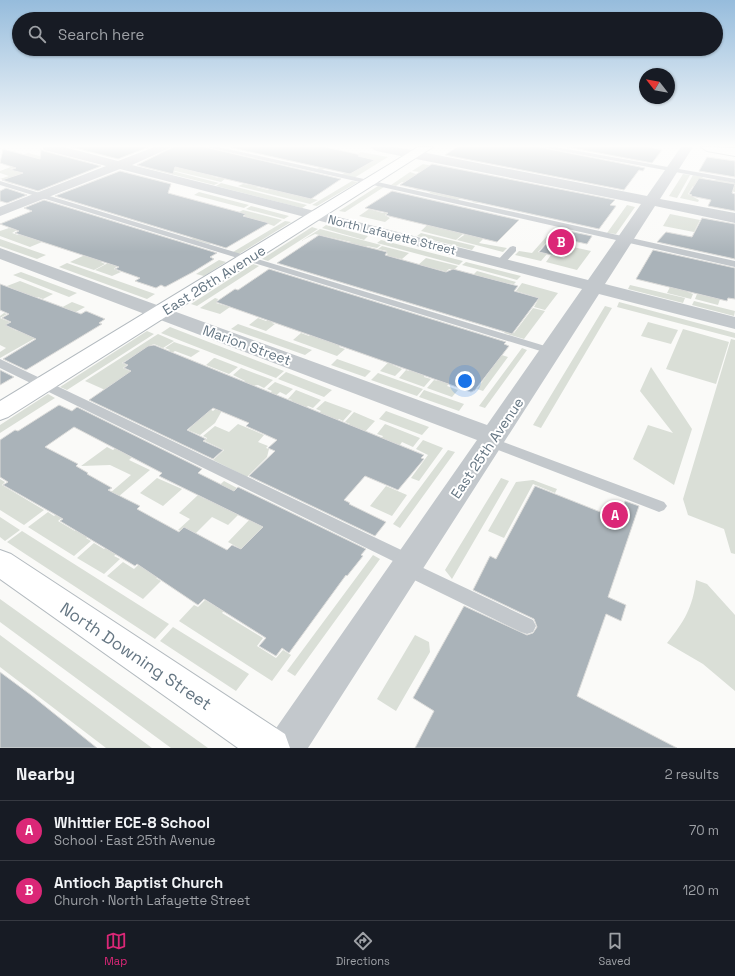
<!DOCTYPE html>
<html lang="en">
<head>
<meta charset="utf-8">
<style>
  body { margin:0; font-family:"Space Grotesk",sans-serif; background:#242831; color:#f1f3f6 }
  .compass { position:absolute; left:639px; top:68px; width:36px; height:36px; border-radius:50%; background:#171b24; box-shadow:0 1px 3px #0004; rotate:301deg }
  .you { position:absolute; left:465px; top:381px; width:14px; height:14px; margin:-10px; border:3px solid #fff; border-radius:50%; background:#1a73e8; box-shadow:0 0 0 6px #1a73e833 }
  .badge { display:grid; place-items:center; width:26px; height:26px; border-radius:50%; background:#db2777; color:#fff; font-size:13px; font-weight:700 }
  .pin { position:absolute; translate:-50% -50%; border:2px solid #fff; box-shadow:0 1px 4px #0006 }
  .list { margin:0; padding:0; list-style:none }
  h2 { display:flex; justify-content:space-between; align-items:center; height:52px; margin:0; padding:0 16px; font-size:17px }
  h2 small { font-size:13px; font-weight:400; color:#9ea1a6 }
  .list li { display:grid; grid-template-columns:26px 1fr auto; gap:12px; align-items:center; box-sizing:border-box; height:60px; padding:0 16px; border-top:1px solid #363941 }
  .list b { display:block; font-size:15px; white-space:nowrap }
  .list p { margin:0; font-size:13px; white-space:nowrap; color:#9ea1a6 }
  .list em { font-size:13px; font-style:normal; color:#9ea1a6 }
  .icon { flex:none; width:22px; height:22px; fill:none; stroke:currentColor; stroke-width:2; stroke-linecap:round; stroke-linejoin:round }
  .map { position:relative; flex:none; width:735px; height:748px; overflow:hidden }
  .search { position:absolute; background:#171b24; box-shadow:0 1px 3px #0004; left:12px; right:12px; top:12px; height:44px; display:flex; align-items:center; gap:10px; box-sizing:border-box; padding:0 14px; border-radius:22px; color:#9ea1a6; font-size:15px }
  .sheet { height:172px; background:#171b24 }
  nav { display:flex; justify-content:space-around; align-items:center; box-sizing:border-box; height:56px; border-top:1px solid #363941; background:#171b24; font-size:11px; color:#9ea1a6 }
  nav a { display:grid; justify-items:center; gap:2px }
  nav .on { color:#db2777 }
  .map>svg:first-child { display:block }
  .green { fill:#dadfd7 }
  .building { fill:#aab3b9; stroke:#dcdcda; fill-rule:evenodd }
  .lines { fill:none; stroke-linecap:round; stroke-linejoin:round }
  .secondary-casing { stroke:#b3babf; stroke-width:2 }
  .lane { fill:#c3c8cc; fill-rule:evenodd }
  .street { fill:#c3c8cc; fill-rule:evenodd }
  .secondary { fill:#fff; fill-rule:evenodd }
  .labels { text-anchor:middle; stroke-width:4; stroke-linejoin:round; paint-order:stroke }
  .far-street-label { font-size:12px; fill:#657683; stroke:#fff }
  .street-label { font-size:14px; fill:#657683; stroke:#fff }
  .near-street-label { font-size:17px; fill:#657683; stroke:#fff }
</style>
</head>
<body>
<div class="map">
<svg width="735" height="748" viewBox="0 0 735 748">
  <rect width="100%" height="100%" fill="#fafaf8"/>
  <path class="green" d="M361,152L388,157L354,178L341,175L346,172L328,167L322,170L317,169C331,161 350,163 365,166L375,160L359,156L362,155L358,154Z
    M28,153L52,159L10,169L17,172L21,171L27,179L13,184L6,182L10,180L0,179L9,176L0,173V171L35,158L22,155Z
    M178,163C195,173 199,176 218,168L209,175L218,178L228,174L230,175L221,182L163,168Z
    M145,164L219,183L214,185L139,166Z
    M423,164L467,173L492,191L477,203L472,202L478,197L466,194L458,200L429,193L436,188L427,184L418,190L415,189L419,186L402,182L396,186L391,185L410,172L416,174L415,175L420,172L412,171Z
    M683,174L690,175L677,198L669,196Z
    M326,175L330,176L297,195L318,200L310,204L238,186L243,184L258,186L256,187L268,190L282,182L319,179Z
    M693,175L703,177L699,182L713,185L716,179L735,183V192L693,186L688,194L699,200L698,202L680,198Z
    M352,181L358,182L317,206L312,205Z
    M221,183L307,205L302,208L216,186Z
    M378,186L384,187L345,212L339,211Z
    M199,192L249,205L244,208L194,195Z
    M449,204L456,205L453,208L460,211L464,207L475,210L453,231L463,234L456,240L421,231Z
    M627,205L635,207L616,234L607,233Z
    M251,206L289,216L284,219L246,209Z
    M398,206L385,215L390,218L385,222L359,216L369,209L383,213Z
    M243,210L282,220L274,226L254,219L209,244L191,239C209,229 227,225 245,216V214L239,212Z
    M670,214L700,220L694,232L663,226Z
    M285,221L291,222L239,254L233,252Z
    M326,225L368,236L364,240L322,228Z
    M312,227L318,229L268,261L262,259Z
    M9,228L17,230L12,233L18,235L21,234L42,242L30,247L0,236V231Z
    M320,229L381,245L377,248L367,246L365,247L350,243L351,242L315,234L301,241Z
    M421,233L475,246L472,250L417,236Z
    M467,233L485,237L479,243L507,248L503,252L457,240Z
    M547,236L551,237L538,252L547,254L541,261L515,255L519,251L532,253Z
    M0,239L46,255L37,259L0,246Z
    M381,240L463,261L459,265L377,243Z
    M382,246L409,253L402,259L388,256L387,257L385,256L388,254L386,253L387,251L378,249Z
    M573,247L591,251L577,270L546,262L551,255L564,258Z
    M85,255L102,261L101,262L105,264L94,270L70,262Z
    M426,258L458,266L455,269H449L421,293L444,271L421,265L412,273H409Z
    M219,260L226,262L204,276L196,274Z
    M466,262L521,276L517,280L462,265Z
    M67,263L155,294L147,299L59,267Z
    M108,263L117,266L114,269L121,272L112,276L95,270Z
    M253,264L259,266L197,306L191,304Z
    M477,271L516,282L514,284L507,283L506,284L484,277L480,280L473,275Z
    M21,272L77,293L69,297L13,275Z
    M20,281L53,294L43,299L38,297L34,298L7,286Z
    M522,283L558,293L545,310L534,307L539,298L516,291Z
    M630,285L685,298L683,303L628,289Z
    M670,287L689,289L688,292L693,294L691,299L667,293Z
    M697,294L720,299L718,305L695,299Z
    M215,298L218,299L216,303L230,307L220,314L200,308Z
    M694,301L735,311L734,316L692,305Z
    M72,302L85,307L43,330L46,332L0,358V352L6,348L0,345V316L4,313L7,314L0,318L10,322L5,325L17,331Z
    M619,302L735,333V338L617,307Z
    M605,306L612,308L541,428L533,425Z
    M533,308L545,311L524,339L504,333L506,330L514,333Z
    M258,318L266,321L270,319L275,320L272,323L275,324L266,331L249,325Z
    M648,322L678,330L671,344L641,336Z
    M238,324L312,350L305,355L231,329Z
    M170,327L284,371L276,378L161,333Z
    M683,329L729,342L716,384L666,369Z
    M147,331L154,334L67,390L60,387Z
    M301,333L309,336L312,334L342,344L339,347L345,349L337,356L293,340Z
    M158,334L174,341L163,348L154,344L149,346L122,363L127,365L123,368L134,373L112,393L85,381Z
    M731,339L735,340V554L731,553L724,529L688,515L683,499Z
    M174,342L200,351L191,357L175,351L170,354L166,353L170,350L165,348Z
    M405,345L393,365L402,369L395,376L380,371Z
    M522,348L527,350L485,408L479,406Z
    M486,350L508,357L483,391L477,389L489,372L463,363Z
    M214,358H215L238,367L229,374L206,365Z
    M337,359L371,371L365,377L331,365Z
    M464,365L447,386L458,390L452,397L427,388L434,380L438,381Z
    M651,367L692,429L674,485L633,459L648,425L673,433L640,391Z
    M241,368L273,380L264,388L258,385L245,387V381L233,375Z
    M412,368L426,373L424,377L431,379L424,387L399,378L406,370L409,371Z
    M286,372L332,390L324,397L278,379Z
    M378,373L423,389L417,396L371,380Z
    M275,382L293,389L286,395L280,392L272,399L249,411L272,391L267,389Z
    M296,390L321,400L313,408L308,406L304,410L289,403L292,400L288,399Z
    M424,390L464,404L459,411L419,397Z
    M48,394L55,398L0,433V425Z
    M325,401L352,411L343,421L339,419L335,422L317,415L321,411L316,409Z
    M220,405L224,407L215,423L200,435L188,430L193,425L177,418L208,408L213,411Z
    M386,411L429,427L422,435L379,419Z
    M354,412L375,421L363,434L346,428L350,424L345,422Z
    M238,424L264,435L258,442L268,446L266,448L269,449L267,457L247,477L213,460L224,450L205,441L207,438L203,436L215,426L229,432Z
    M385,424L420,438L413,447L402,442L398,448L380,441L383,436L377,434Z
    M423,440L443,448L419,481L411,478L428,455L416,449Z
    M107,447L113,450L117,447L134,455L129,460L150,470L118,497L110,493L131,475L110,465L81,466Z
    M448,450L455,452L400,528L393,524Z
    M157,478L182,489L163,506L140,493Z
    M501,478L509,481L452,579L445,570Z
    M0,479L5,482L2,485L44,510L24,525L0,510Z
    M533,480L557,489L555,493L533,484L504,538L488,531L516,482Z
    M224,481L237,488L219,505L231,511L249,493L271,504L254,522L273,533L256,546L248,542L241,549L228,542L251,518L241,512L228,525L212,517L193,536L178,530L190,519L179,513L198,495L205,499Z
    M386,486L407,495L392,516L370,506Z
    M48,512L54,516L57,514L63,517L58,521L75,531L79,527L92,533L86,538L91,541L74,556L28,527Z
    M0,517L20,530L5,541L0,537Z
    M22,531L169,624L155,639L7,542Z
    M94,543L104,549L109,545L121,550L114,556L120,559L104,574L77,558Z
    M373,555L380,559L295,676L287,671Z
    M254,561L263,566L222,613L263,638L257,646L276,658L283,650L291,655L272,681L179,621L194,605L198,607L205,600L215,606Z
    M123,562L134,569L140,563L159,575L156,578L161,581L143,599L107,576Z
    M696,580L707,584L735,615V691L703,664L667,643C684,622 693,607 696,580Z
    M0,599L208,748H171L0,622Z
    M173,627L249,674L236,691L160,641Z
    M0,635L152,748H106L0,667Z
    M415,635L429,642L430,652L396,711L377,699Z"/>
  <path class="building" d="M71,147H149L118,159Z
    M173,147H205L341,179L311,199L175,167L173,174L137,165Z
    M228,147H325L361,155L358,156L375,160L350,174Z
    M457,147H539L645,168L643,171L639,170L624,190L445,155Z
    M567,147H650L662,150L652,163Z
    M3,149L40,159L41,149L44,151L101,166L38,191L2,180L23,173L10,170L16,168L0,163Z
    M707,157L735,161V177L699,171Z
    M432,164L615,200L610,205L616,206L599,229L400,185Z
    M120,171L171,184L168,193L246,214L243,216L269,223L226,248L55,196Z
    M699,178L735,184L732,193L735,194V211L708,206L711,200L691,196L692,195L689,194Z
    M6,188L27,195L7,203L0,201V191Z
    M392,191L519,220L497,242L389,216L386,215L388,213L365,208Z
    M44,200L217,253L210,257L214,259L193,272L165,287L161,285L156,288L135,281L140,278L115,269L119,267L15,233L19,231L0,224L32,211L24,208Z
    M702,218L735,224V259L657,242L666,232L692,237Z
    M559,229L592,236L587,244L573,241L560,257L539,252Z
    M319,235L387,252L385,255L446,272L453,269L518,286L514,291L539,298L512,334L277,263Z
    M653,250L735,268V299L728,298L727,301L636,279Z
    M269,269L506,342L504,344L509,346L475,390L471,392L216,302L235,289L238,290Z
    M0,284L81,314L86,311L105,319L99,323L102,324L26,370L3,359L36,339L5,325L11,322L2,318L9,314L0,310Z
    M154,345L424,455L421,458L424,459L398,490L365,476L344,500L350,503L349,504L386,522L375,536L249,476L275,451L268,448L277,440L246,426L249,423L213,408L187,430L206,439L203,441L223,450L213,459L89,400L131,371L124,368L128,365L123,363L148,346Z
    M0,370L14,377L0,385Z
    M59,405L72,411L77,407L202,469L198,473L234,491L238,487L366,549L361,555L363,556L347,576L346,575L289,653L282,648L276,656L259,646L266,638L204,599L198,605L137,564L135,566L60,521L63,519L3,485L8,482L0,477V440L15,430L18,431ZM74,427L162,473L159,476L263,527L241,549L232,545L227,550L184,527L179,532L137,509L140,506L108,490L112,488L87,474L88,473L76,466L78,464L45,447Z
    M535,486L618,519L625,501L639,506L608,597L626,605L621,621L606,614L577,696L677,748H415L434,711L413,698L464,606L527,635L533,633L537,627L534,619L473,590L490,556L496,559Z
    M0,672L31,695L97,748H0Z"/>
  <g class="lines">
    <g class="secondary-casing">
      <path id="secondary" d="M418,147H433L8,417L0,420V401Z
        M701,147L735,148V156L707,151Z
        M0,550L11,554L285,734L290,748H238L0,579Z"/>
    </g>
    <path class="lane" d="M206,147H219L735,261V267Z
      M540,147H556L735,179V183Z
      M0,181L555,349L557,351L555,353H547L0,185Z
      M513,246L516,247V251L503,265H497V261L510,247Z
      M0,359L416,557L418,562L417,565L533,620L536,626L533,632L527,634L521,632L400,573L398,568L399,564L0,368Z
      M490,437L664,502L667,506L664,510L659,512L654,510L485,445L483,442L485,439Z"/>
    <path class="street" d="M42,147H64L118,161L154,147H172L132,165L588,280L641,204L376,151L370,147H396L647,196L681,147H693L660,199L735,213V223L655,206L605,284L735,317V329L599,294L308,748H267L272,734L477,440L0,259V248L487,425L582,289L120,169L0,216V207L106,166L44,150Z"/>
    <use href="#secondary" class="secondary"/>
  </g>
  <linearGradient id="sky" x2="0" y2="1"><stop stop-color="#96bcdc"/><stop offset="0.58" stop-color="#fdfdfc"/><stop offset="1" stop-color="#fdfdfc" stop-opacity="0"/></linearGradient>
  <rect width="735" height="252" fill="url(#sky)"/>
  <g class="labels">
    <g class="far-street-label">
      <text transform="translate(392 235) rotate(14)" y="4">North Lafayette Street</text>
    </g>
    <g class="street-label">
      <text transform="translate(214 280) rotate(-32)" y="5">East 26th Avenue</text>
      <text transform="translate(247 345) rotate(20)" y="5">Marion Street</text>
      <text transform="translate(487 448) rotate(-56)" y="5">East 25th Avenue</text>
    </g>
    <g class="near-street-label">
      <text transform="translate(136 656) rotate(34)" y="6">North Downing Street</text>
    </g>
  </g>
</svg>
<svg class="compass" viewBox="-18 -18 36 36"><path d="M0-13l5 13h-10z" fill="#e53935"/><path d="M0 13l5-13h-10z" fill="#9ea1a6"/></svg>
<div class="you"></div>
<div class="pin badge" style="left:615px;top:515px">A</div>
<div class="pin badge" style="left:561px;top:242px">B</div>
<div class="search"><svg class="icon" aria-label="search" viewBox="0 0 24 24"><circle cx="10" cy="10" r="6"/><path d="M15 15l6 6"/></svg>Search here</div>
</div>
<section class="sheet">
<h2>Nearby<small>2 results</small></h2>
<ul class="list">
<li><span class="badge">A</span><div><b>Whittier ECE-8 School</b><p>School · East 25th Avenue</p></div><em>70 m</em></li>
<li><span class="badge">B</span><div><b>Antioch Baptist Church</b><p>Church · North Lafayette Street</p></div><em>120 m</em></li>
</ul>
</section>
<nav>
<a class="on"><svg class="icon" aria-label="map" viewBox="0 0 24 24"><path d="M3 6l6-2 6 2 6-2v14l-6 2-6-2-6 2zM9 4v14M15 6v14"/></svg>Map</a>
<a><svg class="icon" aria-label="directions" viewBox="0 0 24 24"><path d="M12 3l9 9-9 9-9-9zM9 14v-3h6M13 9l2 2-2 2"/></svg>Directions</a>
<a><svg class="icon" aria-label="saved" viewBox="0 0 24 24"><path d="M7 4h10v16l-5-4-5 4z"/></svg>Saved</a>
</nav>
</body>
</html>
